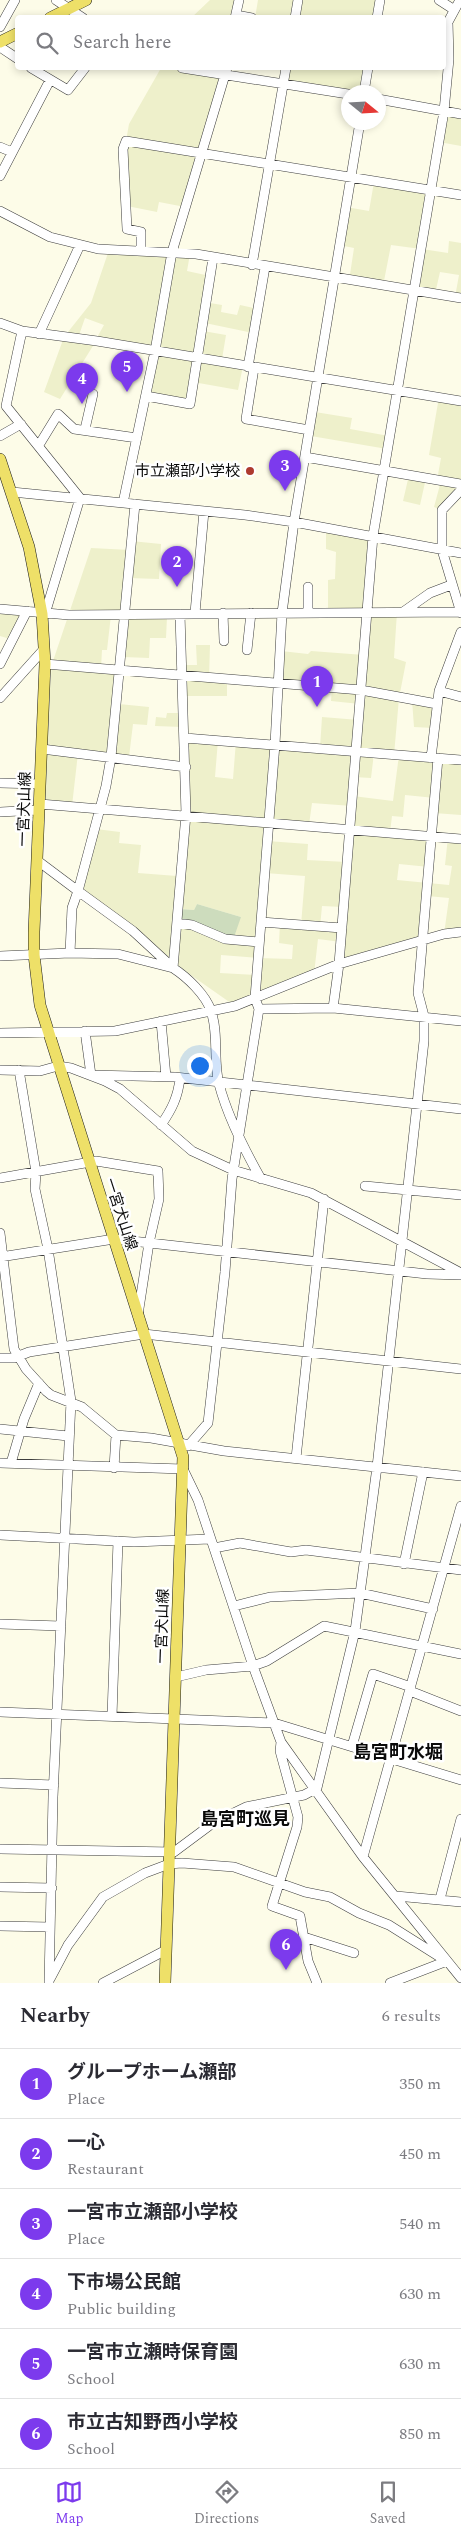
<!DOCTYPE html>
<html lang="en">
<head>
<meta charset="utf-8">
<style>
  body { margin:0; font-family:Spectral,"Noto Sans JP",serif; background:#f7f7f7; color:#2b2b33 }
  .compass { position:absolute; left:341px; top:85px; width:45px; height:45px; border-radius:50%; background:#fff; box-shadow:0 2px 8px #0003; rotate:108deg }
  .you { position:absolute; left:199px; top:1065px; width:18px; height:18px; margin:-12px; border:4px solid #fff; border-radius:50%; background:#1a73e8; box-shadow:0 0 0 8px #1a73e833 }
  .badge { display:grid; place-items:center; width:32px; height:32px; border-radius:50%; background:#7c3aed; color:#fff; font-size:16px; font-weight:700 }
  .pin { position:absolute; translate:-50% -41px; filter:drop-shadow(0 1px 2px #0008) }
  .pin::after { content:''; position:absolute; top:26px; width:18px; height:15px; background:inherit; clip-path:polygon(0 0,100% 0,50% 100%) }
  .list { margin:0; padding:0; list-style:none }
  h2 { display:flex; justify-content:space-between; align-items:center; height:65px; margin:0; padding:0 20px; font-size:21px }
  h2 small { font-size:16px; font-weight:400; color:#7c7c81 }
  .list li { display:grid; grid-template-columns:32px 1fr auto; gap:15px; align-items:center; box-sizing:border-box; height:70px; padding:0 20px; border-top:1px solid #e1e1e2 }
  .list b { display:block; font-size:19px; white-space:nowrap }
  .list p { margin:0; font-size:16px; white-space:nowrap; color:#7c7c81 }
  .list em { font-size:16px; font-style:normal; color:#7c7c81 }
  .icon { flex:none; width:28px; height:28px; fill:none; stroke:currentColor; stroke-width:2; stroke-linecap:round; stroke-linejoin:round }
  .map { position:relative; flex:none; width:461px; height:1983px; overflow:hidden }
  .search { position:absolute; background:#fff; box-shadow:0 2px 8px #0003; left:15px; right:15px; top:15px; height:55px; display:flex; align-items:center; gap:12px; box-sizing:border-box; padding:0 18px; border-radius:5px; color:#7c7c81; font-size:19px }
  .sheet { height:485px; background:#fff }
  nav { display:flex; justify-content:space-around; align-items:center; box-sizing:border-box; height:70px; border-top:1px solid #e1e1e2; background:#fff; font-size:14px; color:#7c7c81 }
  nav a { display:grid; justify-items:center; gap:2px }
  nav .on { color:#7c3aed }
  .map>svg:first-child { display:block }
  .farmland { fill:#eef0cb; fill-rule:evenodd }
  .cemetery { fill:#cddcbd }
  .lines { fill:none; stroke-linecap:round; stroke-linejoin:round }
  .minor-casing { stroke:#3d3d3d; stroke-width:10 }
  .major-casing { stroke:#1b1b1b; stroke-width:12 }
  .minor { stroke:#fff; stroke-width:9 }
  .major { stroke:#eee068; stroke-width:11 }
  .poi-dot { fill:#ae3a2e; stroke:#fff; stroke-width:2 }
  .labels { text-anchor:middle; stroke-width:5; stroke-linejoin:round; paint-order:stroke }
  .poi-label { font-size:15px; fill:#0a0a0a; stroke:#fff; text-anchor:end }
  .street-label { font-size:15px; fill:#0a0a0a; stroke:#fff }
  .quarter-label { font-size:18px; font-weight:bold; fill:#0a0a0a; stroke:#fff }
</style>
</head>
<body>
<div class="map">
<svg width="461" height="1983" viewBox="0 0 461 1983">
  <rect width="100%" height="100%" fill="#fdfce8"/>
  <path class="farmland" d="M210,0H239L235,17L191,18Z
    M258,0H380L377,17L255,18Z
    M161,68H227L185,207L159,202L157,212L127,206L126,141L129,124Z
    M286,68H368L364,92H348L283,84Z
    M444,111L461,114V146L439,142Z
    M374,182L431,191L422,249L448,253L449,241L461,243V298L455,297L459,275L440,272L435,294L415,290L421,249L391,245L383,286L349,281L354,248L339,245L346,207L369,211Z
    M109,250L190,254L187,271L210,276L197,358L243,366L238,390L193,382L190,404L146,396L155,351L96,341L60,399L44,392L64,337L91,303ZM85,318L104,325L95,341L78,338Z
    M210,303L222,305L221,312L237,315L240,305L258,309L253,333L205,323Z
    M203,331L226,335L222,359L200,356Z
    M439,397L461,401V490L442,510L434,507L441,481L437,480L441,458L429,455Z
    M315,412L352,418L350,429L389,436L387,449L311,436Z
    M409,475L426,478L420,505L403,501Z
    M326,528L373,536L368,612H397L394,658L406,662L399,698L394,755L374,753L371,778L354,777L353,796L393,801L399,755L461,760V815L434,813L435,798L405,795L403,817L392,816L390,832L432,836L429,867L399,864L397,880L449,885L452,866L445,865L448,837L461,839V932L444,934L449,898L427,896L424,940L339,964L341,942L318,939L314,974L235,1006L178,966L179,925L241,917L197,904L194,910L180,909L185,738L218,740L215,777L233,779L236,741L320,748L322,717L359,720L360,704L331,701L332,688L279,683L281,651L308,654L311,651L364,655L368,613H328V580L335,579L336,552L326,549ZM312,803L352,806L347,862L307,860L308,844L267,841L268,822L309,825ZM265,873L305,876L301,925L280,924L279,943L293,945L292,959L258,958ZM322,906L343,907L342,928L320,927ZM221,955L258,958L256,975L220,973Z
    M131,541L161,544L159,579L128,578L125,614L111,615L107,650H102L101,668L121,669L111,757L78,753L72,806L43,804L45,749L52,664L91,548L130,550Z
    M0,613L23,615L10,639L0,636Z
    M125,615L167,617L166,638H150L149,658L123,657Z
    M196,645H210L209,678L227,679V696H183L182,665H197Z
    M412,700L437,704L433,728L414,727Z
    M119,704L149,707L147,725L133,724L129,757L113,755Z
    M167,713H183L182,727L155,726L156,717L166,718Z
    M96,829L120,832L119,843L141,845L138,873L177,876L171,961L81,889Z"/>
  <path class="cemetery" d="M197,904L241,917L233,940L180,921V909L194,910Z"/>
  <g class="lines">
    <g class="minor-casing">
      <path id="minor" d="M56,0L83,18
        M439,0L453,9
        M236,15L252,18
        M235,18L239,0
        M295,18L298,0
        M377,18L380,0
        M0,27L15,0
        M0,47L18,59
        M31,68L68,90L85,68
        M182,68L348,94
        M364,92L368,68
        M378,99L461,114
        M360,122L294,522L282,613L275,744L255,998L259,1009L333,1008L461,1021
        M0,147L12,152
        M0,176L50,80
        M0,211L50,237L98,249L196,254L461,298
        M141,251V232L127,229L123,149L126,141L461,195
        M252,265L286,68
        M0,323L22,331L97,341L461,401
        M22,331L6,406L80,498L45,614
        M39,334L80,245
        M248,367L265,267
        M254,368L246,419L309,430
        M146,396L190,404L213,258
        M85,429L93,394
        M0,436L21,424
        M39,445L58,414L74,429L137,438
        M305,457L461,484
        M461,490L442,510V550L461,613
        M12,492L245,515L294,522L461,553
        M123,503L155,351L172,252L227,68
        M0,609L69,615L460,612
        M403,612L430,593L451,585
        M195,613L204,511
        M223,613L224,641
        M308,613V587
        M247,650L251,613
        M0,664L27,611
        M45,664L361,690L437,704
        M439,691L461,697
        M0,698L44,649
        M185,738L461,760
        M42,749L186,767
        M431,758L439,691L461,632
        M0,783L40,784
        M40,804L461,839
        M0,812L39,810
        M38,861L78,891L106,786L111,757L135,504
        M261,922L342,928
        M177,923L192,925L225,939L259,942
        M70,953L72,908L78,891L133,931L171,966
        M0,956L70,953L118,954L173,968C187,977 206,995 211,1011C219,1034 213,1061 219,1084C228,1118 244,1149 261,1179
        M173,968L186,814L180,614
        M333,1008L339,964L373,536L444,111L449,59L448,22L460,0
        M161,1021L166,1077
        M85,1031L91,1075L175,1077L461,1109
        M0,1033L115,1031L235,1006L339,964L444,934L461,932
        M0,1070L40,1071L58,1066L71,1068L105,1081L120,1089L192,1151L233,1170L311,1193L461,1273
        M19,1070L36,1172L35,1189L48,1249L71,1401L53,1797L49,1983
        M161,1125C172,1109 178,1097 180,1078
        M0,1178L96,1161L158,1171L159,1199L149,1243L138,1315
        M365,1186L461,1195
        M0,1233L14,1349L26,1369L46,1391L51,1395L82,1407L116,1435L151,1438L224,1451L461,1476
        M0,1257L114,1239L427,1274L461,1275
        M0,1358H14L29,1352L144,1334L461,1369
        M0,1429L68,1436
        M188,1446L208,1423L225,1272L232,1179L259,1009
        M296,1458L324,1199
        M0,1463L183,1469L198,1500L253,1666L281,1742L363,1857L461,1978
        M11,1463L24,1419L39,1383
        M114,1468L116,1435
        M0,1535L134,1542L210,1539
        M214,1548L240,1543L291,1552L306,1550L461,1570
        M404,1564L423,1472
        M234,1606L270,1597L360,1593L433,1609
        M0,1624L61,1626
        M176,1677L206,1670L253,1666L267,1661L324,1626L461,1654
        M410,1691L461,1711
        M0,1712L274,1723L461,1780
        M112,1716L118,1541
        M281,1742L280,1751L298,1817L297,1827L272,1906L300,1916L308,1961L317,1983
        M352,1746L373,1674L411,1687
        M0,1783L54,1785
        M0,1849L174,1852L213,1823L246,1807L304,1795L317,1788L355,1631L377,1467L424,1041V1016L418,993L438,758
        M363,1857L461,1506
        M0,1887L52,1888
        M396,1896L461,1902
        M440,1899L461,1819
        M0,1926L50,1927
        M304,1937L354,1953
        M50,1979L68,1945L103,1897L145,1873L169,1864L182,1863L234,1867L305,1892L330,1897L359,1913L389,1925L443,1959
        M103,1983L166,1950
        M390,1983L447,1961"/>
    </g>
    <g class="major-casing">
      <path id="major" d="M50,18L86,0
        M0,42L18,33
        M0,459L29,547L42,614L45,664L34,932V955L40,1005L183,1457L165,1983"/>
    </g>
    <use href="#minor" class="minor"/>
    <use href="#major" class="major"/>
  </g>
  <circle class="poi-dot" cx="250" cy="471" r="5"/>
  <g class="labels">
    <g class="poi-label">
      <text x="240" y="476">市立瀬部小学校</text>
    </g>
    <g class="street-label">
      <text transform="translate(24 809) rotate(-88)" y="5">一宮犬山線</text>
      <text transform="translate(121 1214) rotate(72)" y="5">一宮犬山線</text>
      <text transform="translate(162 1626) rotate(-88)" y="5">一宮犬山線</text>
    </g>
    <g class="quarter-label">
      <text x="398" y="1758">島宮町水堀</text>
      <text x="245" y="1825">島宮町巡見</text>
    </g>
  </g>
</svg>
<svg class="compass" viewBox="-18 -18 36 36"><path d="M0-13l5 13h-10z" fill="#e53935"/><path d="M0 13l5-13h-10z" fill="#7c7c81"/></svg>
<div class="you"></div>
<div class="pin badge" style="left:317px;top:707px">1</div>
<div class="pin badge" style="left:177px;top:587px">2</div>
<div class="pin badge" style="left:285px;top:491px">3</div>
<div class="pin badge" style="left:82px;top:404px">4</div>
<div class="pin badge" style="left:127px;top:392px">5</div>
<div class="pin badge" style="left:286px;top:1970px">6</div>
<div class="search"><svg class="icon" aria-label="search" viewBox="0 0 24 24"><circle cx="10" cy="10" r="6"/><path d="M15 15l6 6"/></svg>Search here</div>
</div>
<section class="sheet">
<h2>Nearby<small>6 results</small></h2>
<ul class="list">
<li><span class="badge">1</span><div><b>グループホーム瀬部</b><p>Place</p></div><em>350 m</em></li>
<li><span class="badge">2</span><div><b>一心</b><p>Restaurant</p></div><em>450 m</em></li>
<li><span class="badge">3</span><div><b>一宮市立瀬部小学校</b><p>Place</p></div><em>540 m</em></li>
<li><span class="badge">4</span><div><b>下市場公民館</b><p>Public building</p></div><em>630 m</em></li>
<li><span class="badge">5</span><div><b>一宮市立瀬時保育園</b><p>School</p></div><em>630 m</em></li>
<li><span class="badge">6</span><div><b>市立古知野西小学校</b><p>School</p></div><em>850 m</em></li>
</ul>
</section>
<nav>
<a class="on"><svg class="icon" aria-label="map" viewBox="0 0 24 24"><path d="M3 6l6-2 6 2 6-2v14l-6 2-6-2-6 2zM9 4v14M15 6v14"/></svg>Map</a>
<a><svg class="icon" aria-label="directions" viewBox="0 0 24 24"><path d="M12 3l9 9-9 9-9-9zM9 14v-3h6M13 9l2 2-2 2"/></svg>Directions</a>
<a><svg class="icon" aria-label="saved" viewBox="0 0 24 24"><path d="M7 4h10v16l-5-4-5 4z"/></svg>Saved</a>
</nav>
</body>
</html>
